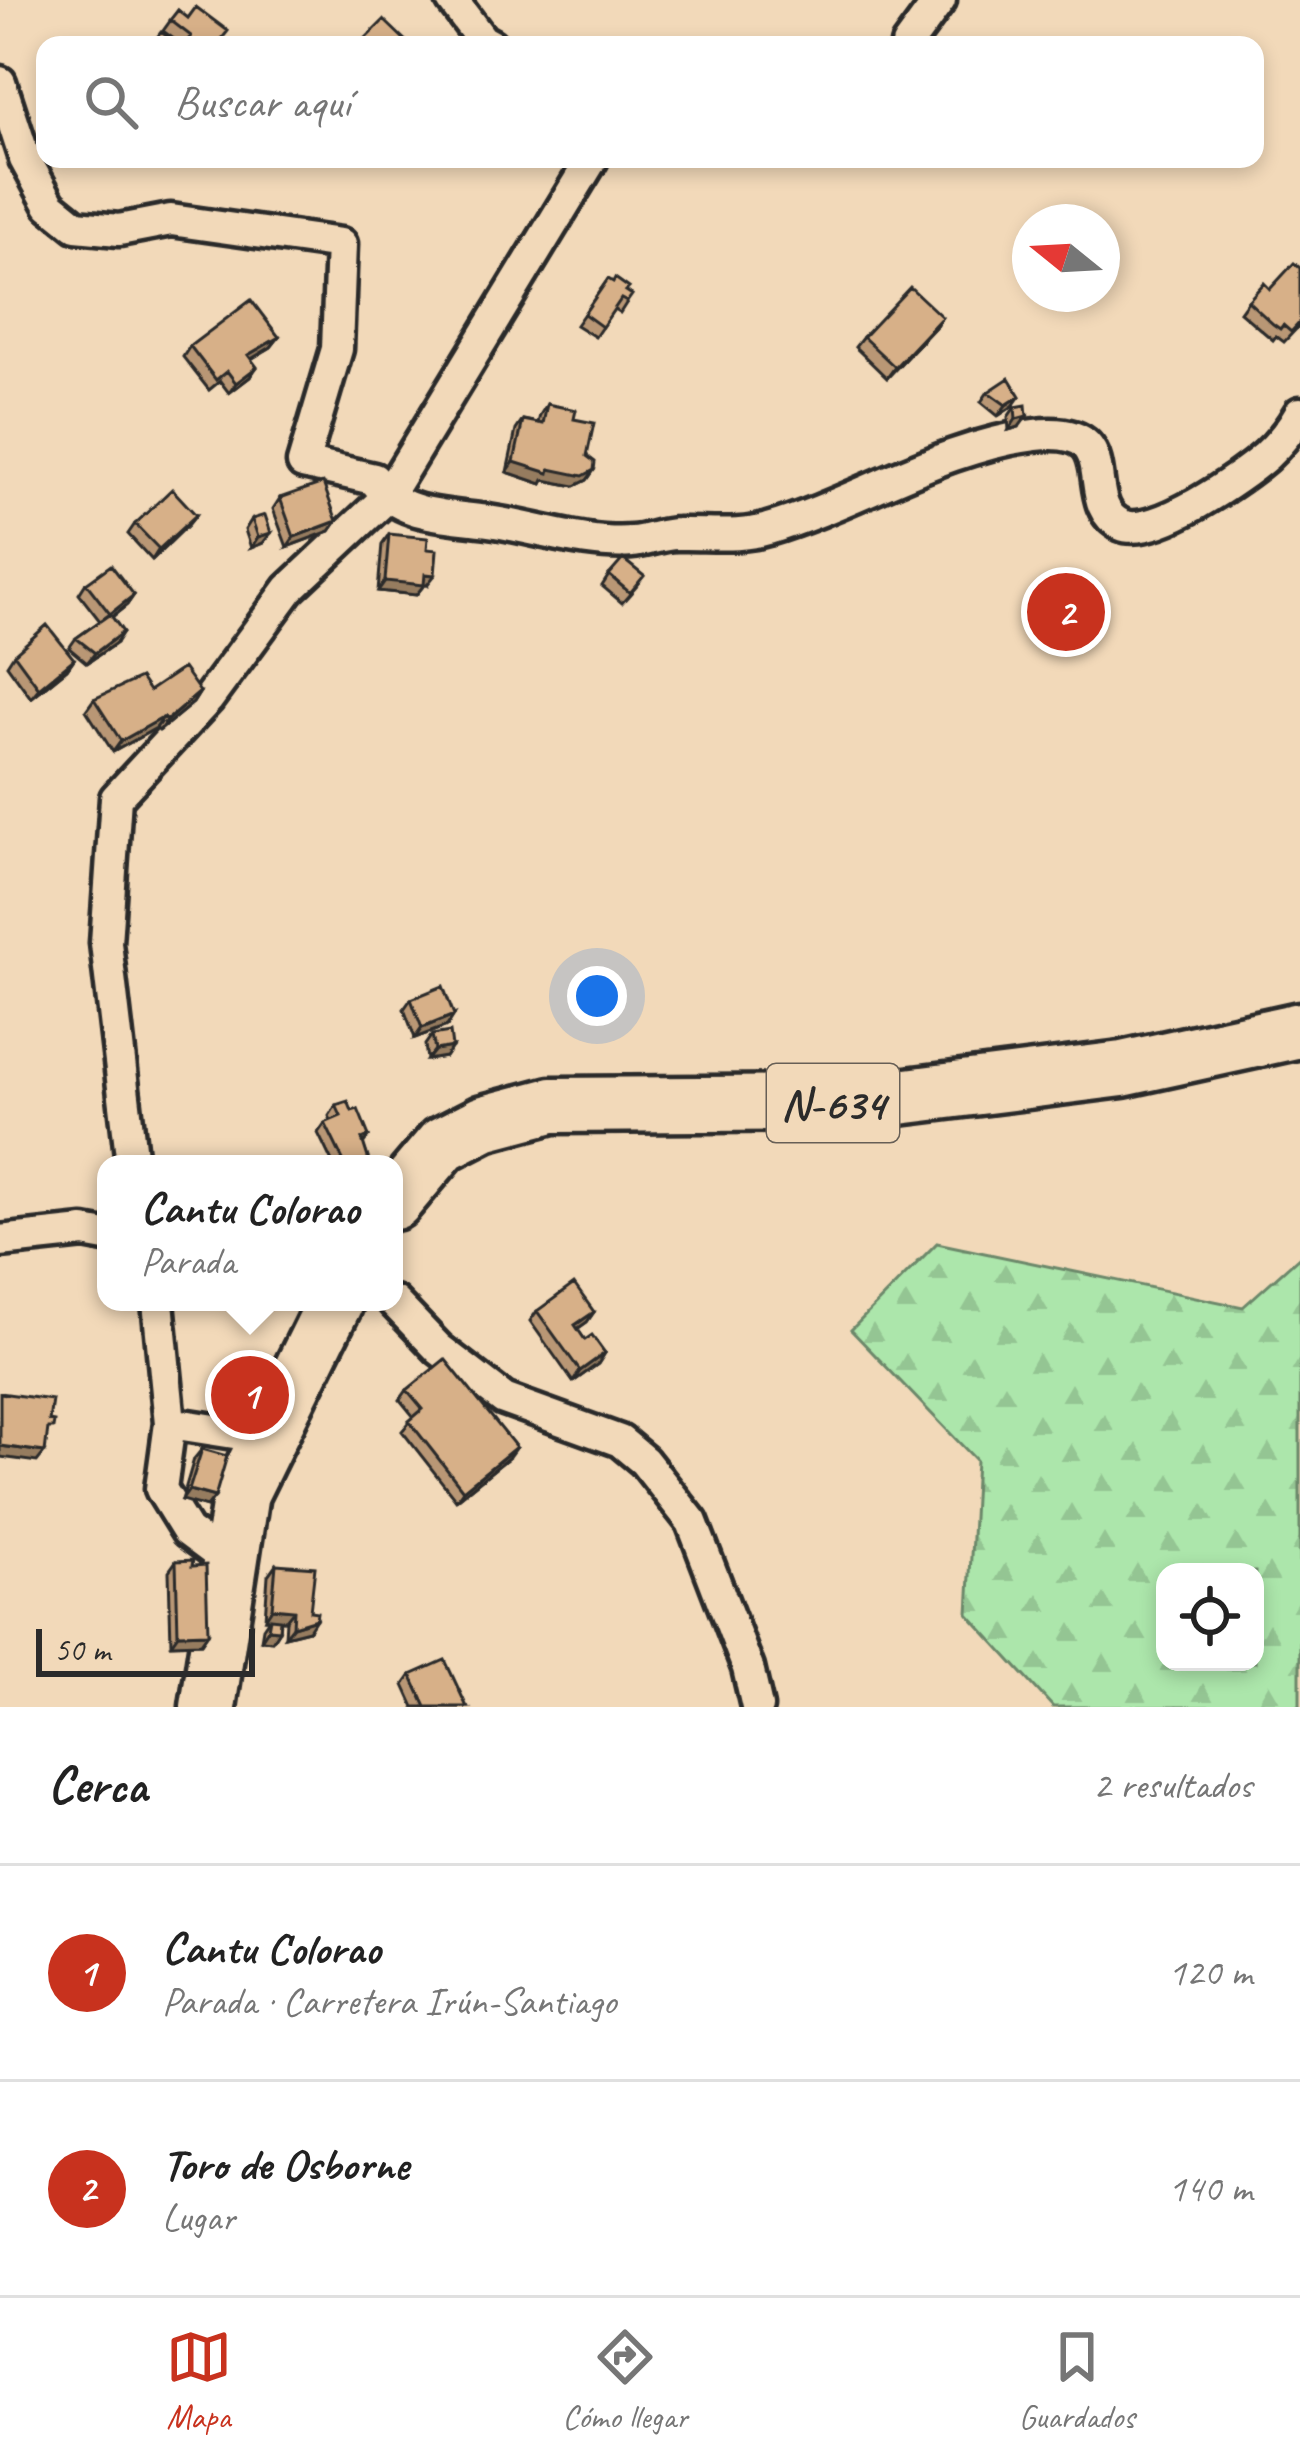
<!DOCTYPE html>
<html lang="es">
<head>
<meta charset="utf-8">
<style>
  body { margin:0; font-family:Caveat,sans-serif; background:#f6f6f6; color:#222 }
  .controls { position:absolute; right:36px; bottom:36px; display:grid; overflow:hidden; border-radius:24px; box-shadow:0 6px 18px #0003 }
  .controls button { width:108px; height:108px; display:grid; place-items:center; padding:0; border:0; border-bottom:3px solid #e0e0e0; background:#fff; color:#222; font:60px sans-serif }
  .compass { position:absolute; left:1012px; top:204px; width:108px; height:108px; border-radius:50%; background:#fff; box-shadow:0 6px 18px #0003; rotate:288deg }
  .scale { position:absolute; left:36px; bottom:30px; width:219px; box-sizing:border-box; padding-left:12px; border:6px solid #2b2b2b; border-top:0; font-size:33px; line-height:42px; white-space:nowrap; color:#2b2b2b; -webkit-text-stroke:9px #f2d9b9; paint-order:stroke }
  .you { position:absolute; left:597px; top:996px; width:42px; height:42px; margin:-30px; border:9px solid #fff; border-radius:50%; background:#1a73e8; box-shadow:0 0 0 18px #1a73e833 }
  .badge { display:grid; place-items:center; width:78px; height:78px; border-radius:50%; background:#c8321e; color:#fff; font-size:39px; font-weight:700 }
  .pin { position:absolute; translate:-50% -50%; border:6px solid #fff; box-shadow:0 3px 12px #0006 }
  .popup { position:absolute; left:97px; top:1155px; width:306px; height:156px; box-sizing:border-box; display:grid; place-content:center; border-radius:24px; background:#fff; filter:drop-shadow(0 3px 9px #0005); font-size:39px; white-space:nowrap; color:#767676 }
  .popup b { font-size:45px; color:#222 }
  .popup::after { content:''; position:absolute; left:50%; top:100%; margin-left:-24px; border:24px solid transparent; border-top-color:#fff }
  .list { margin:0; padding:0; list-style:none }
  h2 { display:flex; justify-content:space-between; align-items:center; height:156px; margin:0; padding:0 48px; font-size:51px }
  h2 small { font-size:39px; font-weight:400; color:#767676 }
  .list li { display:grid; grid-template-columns:78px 1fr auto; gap:36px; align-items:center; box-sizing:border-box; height:216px; padding:0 48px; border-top:3px solid #e0e0e0 }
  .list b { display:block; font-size:45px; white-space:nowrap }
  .list p { margin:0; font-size:39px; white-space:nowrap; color:#767676 }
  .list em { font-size:39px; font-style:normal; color:#767676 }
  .icon { flex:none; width:66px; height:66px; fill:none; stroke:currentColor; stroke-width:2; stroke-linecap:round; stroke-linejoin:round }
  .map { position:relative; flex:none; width:1300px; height:1707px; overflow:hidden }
  .search { position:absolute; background:#fff; box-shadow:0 6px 18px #0003; left:36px; right:36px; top:36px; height:132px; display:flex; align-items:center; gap:30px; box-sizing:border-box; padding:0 42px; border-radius:24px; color:#767676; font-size:45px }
  .sheet { height:588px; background:#fff }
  nav { display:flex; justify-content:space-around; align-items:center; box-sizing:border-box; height:168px; border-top:3px solid #e0e0e0; background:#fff; font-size:33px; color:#767676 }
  nav a { display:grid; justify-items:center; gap:6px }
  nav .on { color:#c8321e }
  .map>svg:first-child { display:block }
  .forest { fill:url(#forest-firs); stroke:#6c886b; stroke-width:3; fill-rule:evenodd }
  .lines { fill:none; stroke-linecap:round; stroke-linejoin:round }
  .street-casing { stroke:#2b2b2b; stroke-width:39 }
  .highway-casing { stroke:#2b2b2b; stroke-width:63 }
  .street { stroke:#f2d9b9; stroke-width:30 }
  .highway { stroke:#f2d9b9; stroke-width:54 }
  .wall { fill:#b99775; stroke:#2b2b2b; stroke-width:3 }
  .shaded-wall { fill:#967b5f; stroke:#2b2b2b; stroke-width:3 }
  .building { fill:#d7b088; stroke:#2b2b2b; stroke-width:3 }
  .labels { text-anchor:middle; stroke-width:10; stroke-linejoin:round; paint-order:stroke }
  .shield { fill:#f2d9b9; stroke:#675f56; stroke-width:3 }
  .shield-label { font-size:45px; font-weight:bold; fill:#2b2b2b }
</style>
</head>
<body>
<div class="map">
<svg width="1300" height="1707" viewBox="0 0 1300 1707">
  <defs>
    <pattern id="forest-firs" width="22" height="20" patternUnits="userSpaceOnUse" patternTransform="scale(3)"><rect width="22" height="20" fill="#ace6ab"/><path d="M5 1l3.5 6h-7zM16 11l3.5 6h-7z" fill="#94c593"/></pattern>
  </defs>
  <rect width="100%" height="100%" fill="#f2d9b9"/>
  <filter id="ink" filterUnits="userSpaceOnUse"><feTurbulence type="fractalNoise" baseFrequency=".00833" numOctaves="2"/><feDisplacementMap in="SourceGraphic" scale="24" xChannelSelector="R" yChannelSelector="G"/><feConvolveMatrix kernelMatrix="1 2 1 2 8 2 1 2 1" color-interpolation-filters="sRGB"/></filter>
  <g filter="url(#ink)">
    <path class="forest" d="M937,1243L1243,1307L1300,1256V1707H1053L968,1614L976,1460L851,1330ZM1165,1572H1255V1662H1165Z"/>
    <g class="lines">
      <g class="street-casing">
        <path id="street" d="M452,0L482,40L491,45
          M907,45L940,0
          M0,82L25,159L50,205L76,226L119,230L171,220L341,244L337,349L303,463L374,479C397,517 446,515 488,521C532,527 589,546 632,542C647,541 662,534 677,534C706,533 740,538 768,529C856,503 943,446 1035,435C1130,424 1074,503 1122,525C1154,539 1242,477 1266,456C1280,443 1291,429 1300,413
          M132,1164L106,943L116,798L208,699L289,589L386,498L592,159
          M0,1241L84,1232L106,1236
          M158,1302L170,1423L266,1438
          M394,1302L439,1349L504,1399L620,1441L644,1461L692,1522L748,1668L757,1707
          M170,1423L161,1489L187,1531L230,1563"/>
      </g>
      <g class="highway-casing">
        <path id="highway" d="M394,1202L443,1144L484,1123L552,1105L851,1103L1122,1069L1300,1030
          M208,1707L241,1493L335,1302"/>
      </g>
      <use href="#street" class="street"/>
      <use href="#highway" class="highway"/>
    </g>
    <path class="wall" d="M178,10L217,45H182L163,31Z
      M608,279L626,291L627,302L620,313L614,309L595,337L576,325Z
      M1248,301L1300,325L1284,342L1276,336L1273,340L1240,312Z
      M935,327L887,378L855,347L863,337Z
      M279,337L271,347L251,359L250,377L229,393L220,381L209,390L183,357L190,346Z
      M988,392L1013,406L998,416L981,402Z
      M547,404L574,419L594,470L587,480L575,486L544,480L542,484L507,472L516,430L523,420L538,423L540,415Z
      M1015,407L1019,427L1009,430L1008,417Z
      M280,498L337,521L330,531L287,547L273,509Z
      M196,515L188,525L152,560L128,534L135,524Z
      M252,519L263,543L251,548L245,530Z
      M389,534L427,585H424L416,595L378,591L382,544Z
      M609,575L636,587L622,603L602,586Z
      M86,583L134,595L127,605L112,617L116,643L87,663L69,648L76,638L100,621L79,594Z
      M14,654L74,659L67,669L31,698L7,665Z
      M149,691L200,692L193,703L159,731L156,728L113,752L86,710L94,699Z
      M411,999L454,1015L447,1026L415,1038L404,1009Z
      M432,1035L452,1047L445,1057L427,1060L425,1045Z
      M336,1105L352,1111L369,1136L363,1144L370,1164H333L318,1133L325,1123L331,1120L329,1116Z
      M537,1311L594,1312L587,1322L577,1329L585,1340L605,1353L598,1364L573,1382L530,1321Z
      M407,1390L508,1458L456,1500L402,1431L414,1417L400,1400Z
      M202,1449L207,1507L182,1500L194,1459Z
      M176,1561L192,1566L208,1633L201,1643L171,1644L169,1571Z
      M276,1564L309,1630L285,1636L286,1620H280L279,1630L272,1641L261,1640L263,1628L269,1619H265L268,1575Z
      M411,1675L467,1707H414L404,1685Z"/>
    <path class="shaded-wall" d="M942,317L935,327L887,378L895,367Z
      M279,337L271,347L241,365L248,355Z
      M257,367L250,377L229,393L236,383Z
      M1020,396L1013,406L998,416L1006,405Z
      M1027,416L1019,427L1009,430L1016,419Z
      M514,462L550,469L594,470L587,480L575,486L544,480L542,484L507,472Z
      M196,515L188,525L152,560L159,549Z
      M337,521L330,531L287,547L294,537Z
      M271,533L263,543L251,548L258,537Z
      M425,574L435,575L427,585H424L416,595L378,591L385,581Z
      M134,595L127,605L103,624L110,614Z
      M123,632L116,643L87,663L95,653Z
      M74,659L67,669L31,698L39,688Z
      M200,692L193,703L159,731L166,721Z
      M164,717L156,728L113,752L121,741Z
      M454,1015L447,1026L415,1038L422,1028Z
      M452,1047L445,1057L427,1060L435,1050Z
      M594,1312L587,1322L567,1336L575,1325Z
      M605,1353L598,1364L573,1382L580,1371Z
      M0,1446L45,1452L37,1462L0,1457Z
      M516,1447L508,1458L456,1500L463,1490Z
      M189,1490L215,1497L207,1507L182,1500Z
      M272,1608L294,1610L286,1620L265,1619Z
      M316,1619L309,1630L285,1636L293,1626Z
      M268,1629L279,1630L272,1641L261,1640Z
      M208,1633L201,1643L171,1644L178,1634Z"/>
    <path class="building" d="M196,7L228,31L217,45H184L191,36L170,20L178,10L188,18Z
      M384,20L410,45H359Z
      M161,32L179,45H151Z
      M1294,263L1300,268V322L1291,332L1283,325L1280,329L1273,324L1248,301L1264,283L1270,289Z
      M615,278L629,288L626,291L632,295L627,302L621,299L602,327L584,314L608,279L613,282Z
      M910,287L942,317L895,367L863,337Z
      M251,300L279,337L248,355L257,367L236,383L227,371L216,380L190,346Z
      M1009,378L1020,396L1006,405L988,392Z
      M547,404L576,410L574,419L594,423L587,456L595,462L594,470L583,476L550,469L549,473L514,462L523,420L543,424Z
      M1026,405L1027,416L1016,419L1015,407Z
      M323,483L337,521L294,537L280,498Z
      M172,489L196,515L159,549L135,524Z
      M265,515L271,533L258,537L252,519Z
      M389,534L428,538L427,549L437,550L435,575L425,574L424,585L385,581Z
      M623,559L644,576L630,593L609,575Z
      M111,565L134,595L110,614L86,583Z
      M110,614L123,632L95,653L76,638Z
      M47,625L74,659L39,688L14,654Z
      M183,668L200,692L166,721L164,717L121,741L94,699L140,678L149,691Z
      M443,986L454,1015L422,1028L411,999Z
      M450,1032L452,1047L435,1050L432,1035Z
      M348,1101L352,1111L358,1109L369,1136L362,1139L370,1164H345L325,1123L341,1116L336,1105Z
      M574,1284L594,1312L575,1325L585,1340L592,1335L605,1353L580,1371L537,1311Z
      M445,1359L516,1447L463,1490L409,1421L423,1409L407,1390Z
      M0,1393L52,1400L49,1421L54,1422L53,1428H48L45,1452L0,1446Z
      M202,1449L227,1456L215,1497L189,1490Z
      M193,1560L192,1566L206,1565L208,1633L178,1634L176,1561Z
      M276,1564L315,1567L310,1611L317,1612L316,1619L293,1626L294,1610L272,1608Z
      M270,1618L280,1619L279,1630L268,1629Z
      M445,1660L467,1707H426L411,1675Z"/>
  </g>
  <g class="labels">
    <rect class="shield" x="767" y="1064" width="132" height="78" rx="9"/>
    <g class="shield-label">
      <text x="833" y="1119">N-634</text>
    </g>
  </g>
</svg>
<div class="controls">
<button><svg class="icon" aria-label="locate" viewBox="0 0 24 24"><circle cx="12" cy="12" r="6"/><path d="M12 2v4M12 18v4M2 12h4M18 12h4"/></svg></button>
</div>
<svg class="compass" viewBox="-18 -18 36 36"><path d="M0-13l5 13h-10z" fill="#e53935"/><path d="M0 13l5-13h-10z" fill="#767676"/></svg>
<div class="scale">50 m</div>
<div class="you"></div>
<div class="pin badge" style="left:250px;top:1395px">1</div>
<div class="popup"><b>Cantu Colorao</b>Parada</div>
<div class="pin badge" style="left:1066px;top:612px">2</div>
<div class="search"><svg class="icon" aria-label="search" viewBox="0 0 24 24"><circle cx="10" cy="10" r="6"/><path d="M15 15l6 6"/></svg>Buscar aquí</div>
</div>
<section class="sheet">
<h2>Cerca<small>2 resultados</small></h2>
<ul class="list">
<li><span class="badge">1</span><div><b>Cantu Colorao</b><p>Parada · Carretera Irún-Santiago</p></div><em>120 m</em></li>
<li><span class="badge">2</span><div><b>Toro de Osborne</b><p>Lugar</p></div><em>140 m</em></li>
</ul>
</section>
<nav>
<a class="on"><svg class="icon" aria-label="map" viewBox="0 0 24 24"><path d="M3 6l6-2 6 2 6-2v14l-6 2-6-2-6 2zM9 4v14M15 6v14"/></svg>Mapa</a>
<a><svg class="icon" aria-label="directions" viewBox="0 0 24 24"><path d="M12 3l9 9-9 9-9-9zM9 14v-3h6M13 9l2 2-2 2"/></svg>Cómo llegar</a>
<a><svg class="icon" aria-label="saved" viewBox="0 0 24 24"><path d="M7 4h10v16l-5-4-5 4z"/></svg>Guardados</a>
</nav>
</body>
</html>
